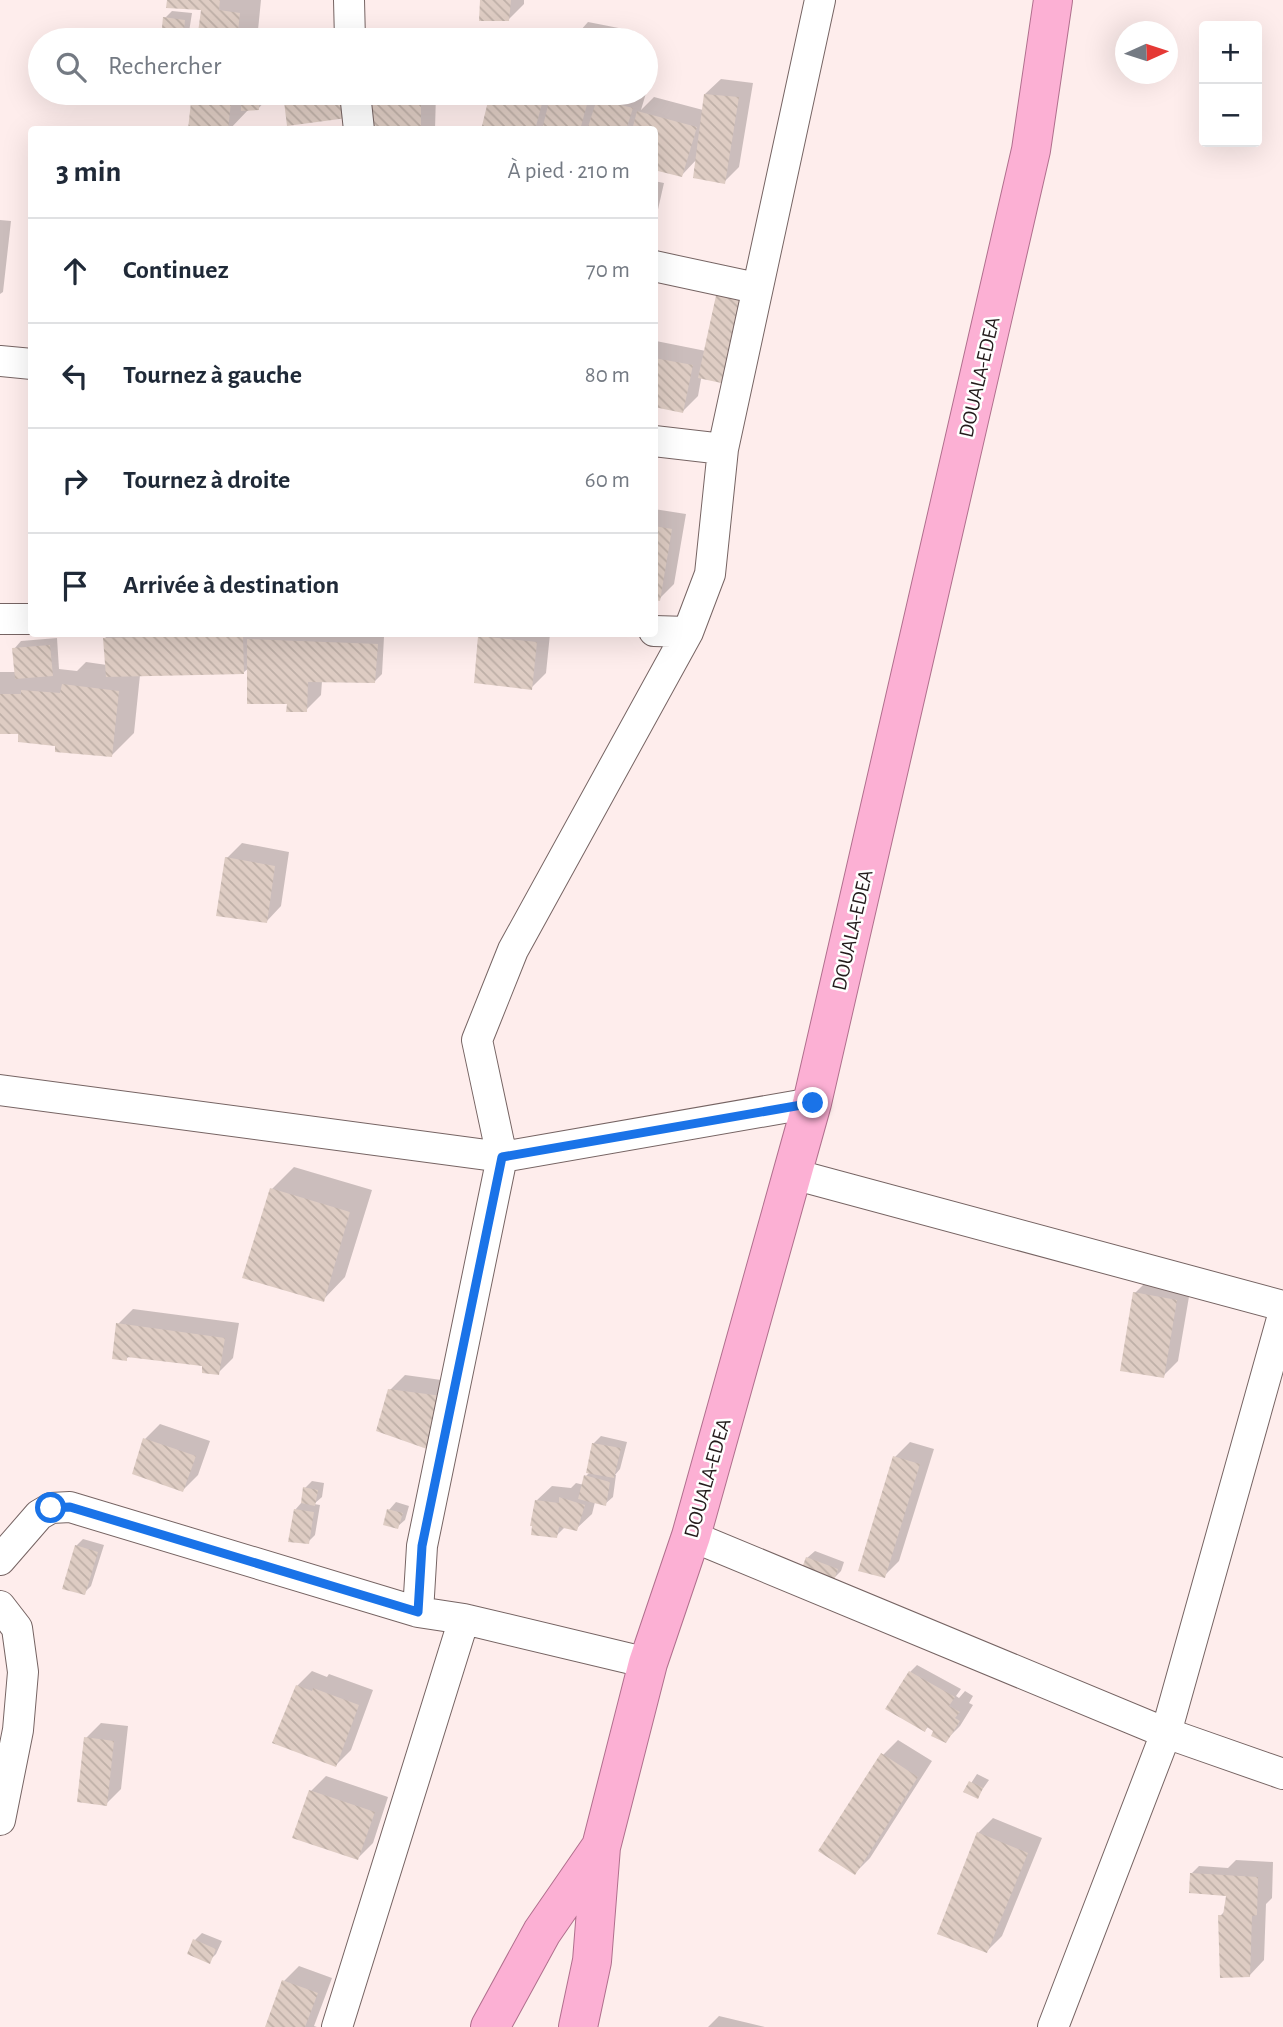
<!DOCTYPE html>
<html lang="fr">
<head>
<meta charset="utf-8">
<style>
  body { margin:0; font-family:"Alegreya Sans",sans-serif; background:#f2f2f3; color:#1f2937 }
  .controls { position:absolute; right:21px; top:21px; display:grid; overflow:hidden; border-radius:7px; box-shadow:0 7px 28px #0002 }
  .controls button { width:63px; height:63px; display:grid; place-items:center; padding:0; border:0; border-bottom:2px solid #e0e1e3; background:#fff; color:#1f2937; font:35px sans-serif }
  .compass { position:absolute; left:1115px; top:21px; width:63px; height:63px; border-radius:50%; background:#fff; box-shadow:0 7px 28px #0002; rotate:87deg }
  .stop { position:absolute; width:21px; height:21px; margin:-16px; border:5px solid #1a73e8; border-radius:50%; background:#fff }
  .stop.end { background:#1a73e8; border-color:#fff; box-shadow:0 2px 7px #0008 }
  .list { margin:0; padding:0; list-style:none }
  h2 { display:flex; justify-content:space-between; align-items:center; height:91px; margin:0; padding:0 28px; font-size:30px }
  h2 small { font-size:23px; font-weight:400; color:#747a83 }
  .list li { display:grid; grid-template-columns:46px 1fr auto; gap:21px; align-items:center; box-sizing:border-box; height:105px; padding:0 28px; border-top:2px solid #e0e1e3 }
  .list b { display:block; font-size:26px; white-space:nowrap }
  .list em { font-size:23px; font-style:normal; color:#747a83 }
  .icon { flex:none; width:38px; height:38px; fill:none; stroke:currentColor; stroke-width:2; stroke-linecap:round; stroke-linejoin:round }
  .map { position:relative; flex:none; width:1283px; height:2027px; overflow:hidden }
  .search { position:absolute; background:#fff; box-shadow:0 7px 28px #0002; left:28px; top:28px; width:630px; height:77px; display:flex; align-items:center; gap:18px; box-sizing:border-box; padding:0 24px; border-radius:38px; color:#747a83; font-size:26px }
  .panel { position:absolute; background:#fff; box-shadow:0 7px 28px #0002; left:28px; top:126px; width:630px; height:511px; border-radius:7px }
  .map>svg:first-child { display:block }
  .shadow { fill:#0003 }
  .building { fill:url(#building-back-hatch) }
  .lines { fill:none; stroke-linecap:round; stroke-linejoin:round }
  .minor-casing { stroke:#766463; stroke-width:32 }
  .trunk-casing { stroke:#b06f8d; stroke-width:40 }
  .minor { stroke:#fff; stroke-width:30 }
  .trunk { stroke:#fcb0d4; stroke-width:38 }
  .route { stroke:#1a73e8; stroke-width:9 }
  .labels { text-anchor:middle; stroke-width:5; stroke-linejoin:round; paint-order:stroke }
  .street-label { font-size:21px; fill:#241c1c; stroke:#fff }
</style>
</head>
<body>
<div class="map">
<svg width="1283" height="2027" viewBox="0 0 1283 2027">
  <defs>
    <pattern id="building-back-hatch" width="6" height="6" patternUnits="userSpaceOnUse" patternTransform="scale(1.75)"><rect width="6" height="6" fill="#deccc3"/><path d="M-1 5l2 2M0 0l6 6M5-1l2 2" fill="none" stroke="#beafa7"/></pattern>
  </defs>
  <rect width="100%" height="100%" fill="#feedec"/>
  <path class="shadow" d="M169,0H261L257,40H199L202,8Z
    M482,0H524V4L509,19Z
    M172,11L192,13L189,32L182,39L165,18Z
    M588,22L634,31L632,40H572Z
    M548,31L561,34L560,40H511L520,32L542,37Z
    M721,79L753,83L739,167L724,182L697,159L682,175L654,130H483L492,93H600L598,100L606,93H646L641,110L654,97L703,110L705,94Z
    M194,93H265V101L258,109H249L229,130L190,128Z
    M376,93H436L435,130H369L367,102Z
    M654,181L664,183L654,227Z
    M0,220L11,221L3,292L0,294Z
    M656,341L706,351L698,396L683,411L654,406Z
    M654,509L686,514L674,584L659,599L654,598Z
    M110,634H365V637H384L382,674L375,681H322L321,695L306,710L288,702L249,668L244,672L140,675L134,733L112,755L57,745L20,732H0V672H16L14,649L21,641L57,638L59,669L77,671L86,662L107,665L105,638Z
    M483,634H550L546,673L531,688L480,637Z
    M242,843L289,852L281,906L266,922L227,858Z
    M294,1167L372,1190L345,1277L323,1300L272,1189Z
    M1150,1278L1191,1285L1178,1361L1163,1376L1135,1293Z
    M133,1309L239,1323L233,1358L218,1373L204,1365L130,1356L126,1359L118,1324Z
    M405,1375L456,1382L442,1432L390,1390Z
    M160,1424L210,1441L198,1475L183,1490L145,1439Z
    M601,1436L627,1442L620,1469L615,1475H616L613,1497L605,1504L595,1502L592,1514L576,1529L565,1527L556,1536L536,1501L552,1486L571,1488L576,1483L584,1485L586,1476L590,1472L594,1443Z
    M910,1442L934,1449L899,1561L884,1576L895,1457Z
    M312,1481L324,1483L322,1497L314,1504L320,1505L315,1535L308,1542L295,1510L302,1502L305,1488Z
    M396,1502L409,1506L405,1520L397,1527L389,1510Z
    M83,1539L104,1545L91,1586L84,1593L76,1546Z
    M815,1551L844,1562L841,1571L834,1578L807,1558Z
    M917,1665L961,1689L956,1696L959,1698L965,1691L973,1696L969,1703L973,1705L960,1726L945,1741L929,1726L925,1730L910,1672Z
    M312,1671L327,1677L329,1674L373,1690L351,1750L336,1765L297,1686Z
    M101,1723L128,1726L121,1789L106,1804L86,1738Z
    M898,1740L932,1761L870,1858L855,1873L883,1755Z
    M977,1774L989,1780L977,1797L966,1791Z
    M326,1776L388,1797L373,1843L358,1858L311,1791Z
    M993,1818L1042,1838L1002,1936L987,1951L978,1833Z
    M1236,1860L1273,1862L1272,1898L1266,1904L1264,1960L1249,1976L1220,1916L1226,1910L1228,1894L1192,1873L1199,1866L1228,1868Z
    M202,1933L222,1941L216,1954L209,1961L195,1940Z
    M299,1966L332,1978L314,2026L317,2027H266L284,1981Z
    M719,2016L765,2027H708Z"/>
  <path class="building" d="M167,0H220L219,10L240,13L237,40H197L201,10L166,8Z
    M480,0H511L509,21H479Z
    M163,17L185,20L183,40L161,38Z
    M192,93H232L228,130L188,129Z
    M241,93H259V110L241,111Z
    M283,93H344L347,118L287,126Z
    M490,93H533L544,96L535,130H481Z
    M551,93H572L589,97L580,130H542Z
    M704,94L739,97L725,184L693,178Z
    M597,99L633,108L626,130H587Z
    M366,101H421V130H367Z
    M637,111L697,127L682,177L654,170V130H632Z
    M717,291L745,297L726,384L698,378Z
    M654,358L693,365L683,413L654,407Z
    M654,526L672,529L660,601L654,600Z
    M243,635L244,674L106,677L103,638Z
    M478,636L537,642L532,690L474,683Z
    M247,639L378,644L375,683L308,682L307,712H286L287,704H247Z
    M50,645L53,676L15,679L12,648Z
    M62,684L119,691L112,757L55,752V746L18,742V734H0V694H21V690L60,693Z
    M225,857L275,866L267,923L216,916Z
    M270,1188L350,1212L324,1302L242,1278Z
    M1133,1292L1177,1300L1164,1378L1120,1371Z
    M116,1323L225,1338L219,1375L202,1373V1366L127,1357V1361L112,1359Z
    M388,1389L442,1396L427,1449L376,1431Z
    M143,1438L196,1456L183,1492L132,1474Z
    M592,1443L621,1448L614,1478L586,1473Z
    M893,1456L920,1464L885,1578L858,1571Z
    M584,1475L610,1482L606,1506L578,1499Z
    M303,1487L318,1490L315,1506L301,1503Z
    M559,1497L585,1505L577,1531L559,1527L557,1538L531,1535L532,1526H530L535,1500L559,1503Z
    M294,1509L314,1512L309,1544L288,1542Z
    M387,1509L403,1513L398,1529L383,1525Z
    M75,1545L98,1552L85,1595L62,1589Z
    M806,1557L838,1569L834,1580L802,1568Z
    M909,1671L955,1697L949,1706L960,1712L955,1718L960,1721L946,1743L931,1736L933,1731L927,1727L925,1732L885,1709Z
    M296,1685L312,1691L313,1688L359,1705L336,1767L272,1743Z
    M84,1737L114,1741L107,1806L77,1802Z
    M881,1753L918,1777L855,1875L818,1851Z
    M969,1781L983,1788L978,1799L963,1792Z
    M309,1790L375,1812L358,1860L292,1838Z
    M977,1832L1028,1853L987,1953L937,1934Z
    M1190,1873L1258,1877L1257,1915L1252,1916L1250,1977L1220,1978L1218,1915H1223L1226,1896L1189,1893Z
    M193,1939L216,1949L210,1964L187,1954Z
    M282,1980L318,1993L305,2027H265Z"/>
  <g class="lines">
    <g class="minor-casing">
      <path id="minor" d="M349,0L350,40
        M355,93L359,130
        M654,266L756,288
        M0,361L32,364
        M654,441L723,449
        M0,619H32
        M654,631L688,632
        M0,1090L502,1157L812,1103
        M793,1174L1283,1306
        M691,1536L1166,1733L1283,1774
        M0,1560L39,1515L51,1508L70,1507L418,1612
        M0,1606L17,1628L23,1672L18,1730L0,1820
        M648,1663L464,1619L418,1612L422,1546L502,1157L477,1040L513,950L688,632L710,574L723,449L820,0
        M337,2027L464,1619
        M1053,2027L1166,1733L1283,1315"/>
    </g>
    <g class="trunk-casing">
      <path id="trunk" d="M490,2027L542,1932L600,1848
        M578,2027L592,1961L601,1847L648,1663L691,1536L812,1103L1031,150L1053,0"/>
    </g>
    <use href="#minor" class="minor"/>
    <use href="#trunk" class="trunk"/>
  </g>
  <g class="lines">
    <path class="route" d="M51,1508L70,1507L418,1612L422,1546L502,1157L813,1103"/>
  </g>
  <g class="labels">
    <g class="street-label">
      <text transform="translate(979 377) rotate(-77)" y="7">DOUALA-EDEA</text>
      <text transform="translate(852 930) rotate(-77)" y="7">DOUALA-EDEA</text>
      <text transform="translate(707 1478) rotate(-74)" y="7">DOUALA-EDEA</text>
    </g>
  </g>
</svg>
<div class="controls">
<button>+</button>
<button>−</button>
</div>
<svg class="compass" viewBox="-18 -18 36 36"><path d="M0-13l5 13h-10z" fill="#e53935"/><path d="M0 13l5-13h-10z" fill="#747a83"/></svg>
<div class="stop" style="left:51px;top:1508px"></div>
<div class="stop end" style="left:813px;top:1103px"></div>
<div class="search"><svg class="icon" aria-label="search" viewBox="0 0 24 24"><circle cx="10" cy="10" r="6"/><path d="M15 15l6 6"/></svg>Rechercher</div>
<section class="panel">
<h2>3 min<small>À pied · 210 m</small></h2>
<ul class="list">
<li><svg class="icon" aria-label="ahead" viewBox="0 0 24 24"><path d="M12 20V5M6 11l6-6 6 6"/></svg><div><b>Continuez</b></div><em>70 m</em></li>
<li><svg class="icon" aria-label="left" viewBox="0 0 24 24"><path d="M17 20v-9H6M10 6l-5 5 5 5"/></svg><div><b>Tournez à gauche</b></div><em>80 m</em></li>
<li><svg class="icon" aria-label="right" viewBox="0 0 24 24"><path d="M7 20v-9h11M14 6l5 5-5 5"/></svg><div><b>Tournez à droite</b></div><em>60 m</em></li>
<li><svg class="icon" aria-label="arrive" viewBox="0 0 24 24"><path d="M6 21V4h12l-3 4 3 4H6"/></svg><div><b>Arrivée à destination</b></div></li>
</ul>
</section>
</div>
</body>
</html>
